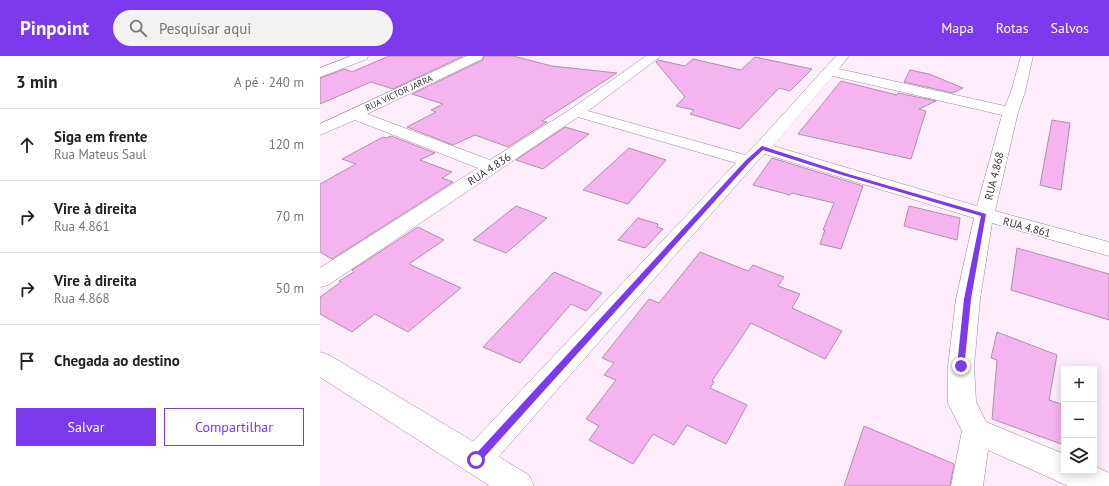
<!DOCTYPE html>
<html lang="pt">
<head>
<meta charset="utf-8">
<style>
  body { margin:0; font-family:"PT Sans",sans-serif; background:#f2f2f2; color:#222 }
  .controls { position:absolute; right:12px; bottom:12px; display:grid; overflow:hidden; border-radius:0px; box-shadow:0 2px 10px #0003 }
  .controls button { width:36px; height:36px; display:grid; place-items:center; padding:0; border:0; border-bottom:1px solid #e0e0e0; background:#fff; color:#222; font:20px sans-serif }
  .stop { position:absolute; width:12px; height:12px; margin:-9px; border:3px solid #7c3aed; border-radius:50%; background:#fff }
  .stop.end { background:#7c3aed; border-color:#fff; box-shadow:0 1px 4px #0008 }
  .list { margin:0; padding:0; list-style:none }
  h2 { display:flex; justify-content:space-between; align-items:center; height:52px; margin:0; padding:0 16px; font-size:17px }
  h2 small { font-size:13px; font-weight:400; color:#767676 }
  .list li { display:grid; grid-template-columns:26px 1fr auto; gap:12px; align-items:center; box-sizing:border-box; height:72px; padding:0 16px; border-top:1px solid #e0e0e0 }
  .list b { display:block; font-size:15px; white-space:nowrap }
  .list p { margin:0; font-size:13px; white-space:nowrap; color:#767676 }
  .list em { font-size:13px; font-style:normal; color:#767676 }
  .actions { display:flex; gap:8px; padding:12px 16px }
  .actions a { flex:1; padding:9px 0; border:1px solid #7c3aed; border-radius:0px; text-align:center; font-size:14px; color:#7c3aed }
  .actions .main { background:#7c3aed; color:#fff }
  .icon { flex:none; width:22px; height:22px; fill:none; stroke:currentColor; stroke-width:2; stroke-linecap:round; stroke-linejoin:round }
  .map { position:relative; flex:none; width:789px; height:430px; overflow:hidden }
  header { display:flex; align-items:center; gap:24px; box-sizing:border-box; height:56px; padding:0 20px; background:#7c3aed; color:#fff }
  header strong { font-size:19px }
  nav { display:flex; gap:22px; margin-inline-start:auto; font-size:14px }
  .search { width:280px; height:36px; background:#f2f2f2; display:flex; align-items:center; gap:10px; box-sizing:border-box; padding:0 14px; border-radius:22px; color:#767676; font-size:15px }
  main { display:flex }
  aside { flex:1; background:#fff }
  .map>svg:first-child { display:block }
  .building { fill:#f5b4ed; stroke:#ad92a9 }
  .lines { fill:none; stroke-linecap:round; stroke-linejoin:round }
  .street-casing { stroke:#a1879e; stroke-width:1 }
  .secondary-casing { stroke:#a1879e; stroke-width:1 }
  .street { fill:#fff; fill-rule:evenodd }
  .secondary { fill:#fff; fill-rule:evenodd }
  .route { fill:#7c3aed }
  .labels { text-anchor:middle; stroke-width:3.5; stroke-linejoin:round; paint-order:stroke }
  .far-street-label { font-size:9px; fill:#3d323c; stroke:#fff }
  .street-label { font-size:11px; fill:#3d323c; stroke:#fff }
</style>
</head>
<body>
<header>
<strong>Pinpoint</strong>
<div class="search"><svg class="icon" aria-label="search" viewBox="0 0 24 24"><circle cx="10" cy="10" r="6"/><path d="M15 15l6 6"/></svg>Pesquisar aqui</div>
<nav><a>Mapa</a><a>Rotas</a><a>Salvos</a></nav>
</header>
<main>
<aside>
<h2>3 min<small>A pé · 240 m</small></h2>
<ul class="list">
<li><svg class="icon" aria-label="ahead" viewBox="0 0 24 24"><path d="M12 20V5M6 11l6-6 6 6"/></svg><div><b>Siga em frente</b><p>Rua Mateus Saul</p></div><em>120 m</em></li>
<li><svg class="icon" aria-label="right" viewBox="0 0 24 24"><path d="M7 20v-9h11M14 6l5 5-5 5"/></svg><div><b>Vire à direita</b><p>Rua 4.861</p></div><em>70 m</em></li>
<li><svg class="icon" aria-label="right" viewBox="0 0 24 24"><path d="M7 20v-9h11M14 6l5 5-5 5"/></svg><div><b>Vire à direita</b><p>Rua 4.868</p></div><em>50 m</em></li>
<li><svg class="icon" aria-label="arrive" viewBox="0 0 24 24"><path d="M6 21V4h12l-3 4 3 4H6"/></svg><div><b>Chegada ao destino</b></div></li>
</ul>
<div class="actions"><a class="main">Salvar</a><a>Compartilhar</a></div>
</aside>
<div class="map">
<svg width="789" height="430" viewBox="0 0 789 430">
  <rect width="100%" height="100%" fill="#ffedfc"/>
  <path class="building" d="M69,0H143L73,33L51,26L0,48V22L25,13L32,16Z
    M164,0H193L232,10L297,17L222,65L227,66L188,91L155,79L133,89L87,71L116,56L111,54L123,48L92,38L163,4Z
    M435,1L492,13L470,35L459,32L420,73L370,58L374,54L356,50L365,41L336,6L338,4L365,10L373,3L421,14Z
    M590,14L609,18L643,32L633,37L584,26Z
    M521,25L577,39L578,37L616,45L599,53L606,55L591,103L478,78Z
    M732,64L750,67L741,134L720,129Z
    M245,71L269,78L223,113L196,104Z
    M71,80L115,97L100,104L132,116L122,122L133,126L12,203L0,196V128L36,108L22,103L63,81L66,82Z
    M309,92L346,104L308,148L263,134Z
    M452,102L543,130L521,193L500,188L505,174H503L514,147L472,137L470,139L433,129Z
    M196,150L227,162L186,197L153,184Z
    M589,150L640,162L637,184L584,170Z
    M318,162L338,168L337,171L343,173L325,192L298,184Z
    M98,171L124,184L89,208L141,232L88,276L55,258L32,276L0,258V241L21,226L19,225L34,216L32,214Z
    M697,192L789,218V264L691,234Z
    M380,196L428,215L433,209L464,221L458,230L480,238L472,252L522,275L505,303L431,267L392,325L394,326L390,332L427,349L406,388L367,369L354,389L333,378L313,408L269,384L279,370L266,363L296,324L284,319L294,307L282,302L329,243L339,247Z
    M234,216L282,237L266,255L251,248L200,307L163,291Z
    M677,276L737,299L729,344L744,349V389L672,363L677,304L671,302Z
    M544,370L634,408L630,430H524Z"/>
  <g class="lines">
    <g class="street-casing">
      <path id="street" d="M31,0H48L47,3L0,21V12Z
        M147,0H163L162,3L47,58L170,104L251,53L326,0H341L268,55L425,99L436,88L516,0H529L519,13L685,50L691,36L701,0H713L705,36L698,56L675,155L789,186V200L672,167L660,243L654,310L656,346L666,366L744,398V415H774V410L789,417V430H748L668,394L663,430H631L642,375L628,347V310L636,243L654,162L445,98L434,109L167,414L156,418L145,414L141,404L145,394L416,107L258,61L8,229L0,231V212L158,112L35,64L0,79V68ZM513,20L682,59L657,150L453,90Z"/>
    </g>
    <g class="secondary-casing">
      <path id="secondary" d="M0,296L9,299L209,419L214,430H170L0,321Z"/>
    </g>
    <use href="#street" class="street"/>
    <use href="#secondary" class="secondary"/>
  </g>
  <path class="route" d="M442,90L525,117L666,158L651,243L644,313L641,314L637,310L644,243L661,160L522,119L443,94L430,106L159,407L156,409L153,407L152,404L153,401L426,104Z"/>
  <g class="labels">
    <g class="far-street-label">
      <text transform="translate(79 37) rotate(-25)" y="3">RUA VICTOR JARRA</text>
    </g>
    <g class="street-label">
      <text transform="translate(169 113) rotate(-33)" y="4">RUA 4.836</text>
      <text transform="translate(674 120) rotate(-76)" y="4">RUA 4.868</text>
      <text transform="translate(707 171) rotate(15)" y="4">RUA 4.861</text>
    </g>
  </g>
</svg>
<div class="controls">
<button>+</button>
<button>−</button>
<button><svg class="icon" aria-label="layers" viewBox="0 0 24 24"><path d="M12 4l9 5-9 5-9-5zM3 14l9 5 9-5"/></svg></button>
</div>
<div class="stop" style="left:156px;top:404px"></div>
<div class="stop end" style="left:641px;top:310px"></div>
</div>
</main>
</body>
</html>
